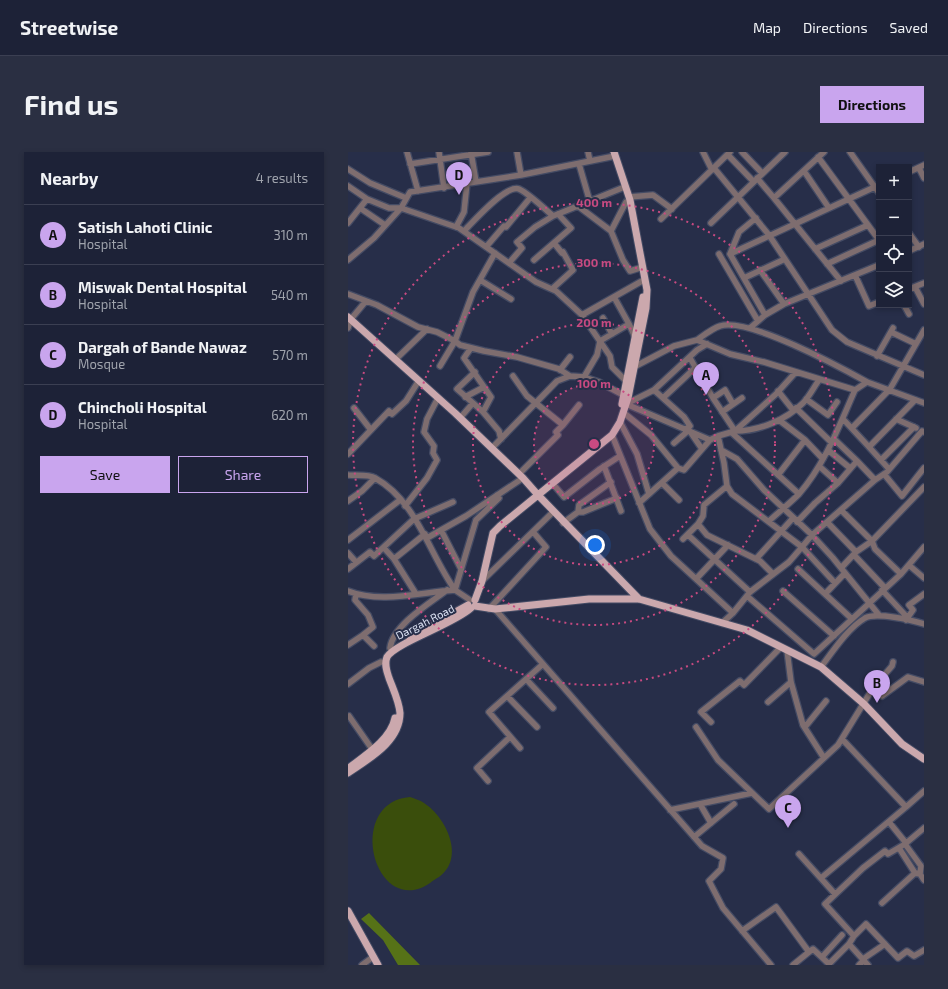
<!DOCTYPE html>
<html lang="en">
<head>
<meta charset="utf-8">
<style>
  body { margin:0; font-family:"Exo 2",sans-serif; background:#2a2f42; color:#f1f3f6 }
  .controls { position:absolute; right:12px; top:12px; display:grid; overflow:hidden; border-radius:0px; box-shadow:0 2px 6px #0003 }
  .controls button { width:36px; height:36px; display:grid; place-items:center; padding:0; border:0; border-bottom:1px solid #3b3f52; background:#1d2237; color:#f1f3f6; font:20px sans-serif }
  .you { position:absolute; left:247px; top:393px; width:14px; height:14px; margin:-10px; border:3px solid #fff; border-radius:50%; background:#1a73e8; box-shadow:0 0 0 6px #1a73e833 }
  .badge { display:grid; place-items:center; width:26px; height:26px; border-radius:50%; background:#c9a5ee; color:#111; font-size:13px; font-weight:700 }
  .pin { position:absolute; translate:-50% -33px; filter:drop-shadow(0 1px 2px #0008) }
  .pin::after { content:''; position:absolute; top:21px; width:14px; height:12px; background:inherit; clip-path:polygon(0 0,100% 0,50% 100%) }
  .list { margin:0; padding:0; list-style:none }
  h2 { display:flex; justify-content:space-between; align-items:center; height:52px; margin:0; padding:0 16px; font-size:17px }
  h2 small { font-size:13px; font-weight:400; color:#a0a4ad }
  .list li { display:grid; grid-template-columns:26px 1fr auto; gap:12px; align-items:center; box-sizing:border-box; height:60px; padding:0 16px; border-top:1px solid #3b3f52 }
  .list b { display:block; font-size:15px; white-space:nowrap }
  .list p { margin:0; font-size:13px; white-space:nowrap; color:#a0a4ad }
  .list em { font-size:13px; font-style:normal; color:#a0a4ad }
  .actions { display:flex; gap:8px; padding:12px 16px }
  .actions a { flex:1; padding:9px 0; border:1px solid #c9a5ee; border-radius:0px; text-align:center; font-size:14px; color:#c9a5ee }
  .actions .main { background:#c9a5ee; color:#111 }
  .icon { flex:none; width:22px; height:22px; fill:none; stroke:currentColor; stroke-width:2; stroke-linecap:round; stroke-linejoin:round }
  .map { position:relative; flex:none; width:576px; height:813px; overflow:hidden; border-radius:0px }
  header { display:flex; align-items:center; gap:24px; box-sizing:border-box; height:56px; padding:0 20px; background:#1d2237; border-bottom:1px solid #3b3f52 }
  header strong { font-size:19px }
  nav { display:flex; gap:22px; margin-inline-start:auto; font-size:14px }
  .intro { display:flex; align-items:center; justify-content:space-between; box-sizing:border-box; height:96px; padding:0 24px }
  h1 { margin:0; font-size:28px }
  .button { padding:10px 18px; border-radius:0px; background:#c9a5ee; color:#111; font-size:14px; font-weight:700 }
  main { display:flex; gap:24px; padding:0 24px }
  aside { flex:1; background:#1d2237; border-radius:0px; box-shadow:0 2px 6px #0003 }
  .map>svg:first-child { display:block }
  .green { fill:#3a4e0c }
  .forest { fill:#567217 }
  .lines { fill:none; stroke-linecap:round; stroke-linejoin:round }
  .minor-casing { stroke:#444b64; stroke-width:8 }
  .major-casing { stroke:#444b64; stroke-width:9 }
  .minor { stroke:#7e6d6f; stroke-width:5.5 }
  .major { stroke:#cba8ad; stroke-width:7 }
  .ring { fill:none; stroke:#c84a81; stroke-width:2; stroke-dasharray:2 4 }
  .labels { text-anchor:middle; stroke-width:4; stroke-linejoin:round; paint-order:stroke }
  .street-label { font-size:11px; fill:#dbe1f2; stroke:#272e49 }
  .centre { fill:#c84a81; stroke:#272e49; stroke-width:2 }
  .ring-label { font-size:12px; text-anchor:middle; font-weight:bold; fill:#c84a81; stroke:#272e49; stroke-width:4; stroke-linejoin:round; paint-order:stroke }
</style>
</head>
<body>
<header>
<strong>Streetwise</strong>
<nav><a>Map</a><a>Directions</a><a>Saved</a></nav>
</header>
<div class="intro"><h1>Find us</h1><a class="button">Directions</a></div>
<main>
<aside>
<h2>Nearby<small>4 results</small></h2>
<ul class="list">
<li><span class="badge">A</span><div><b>Satish Lahoti Clinic</b><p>Hospital</p></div><em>310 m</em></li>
<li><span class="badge">B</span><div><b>Miswak Dental Hospital</b><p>Hospital</p></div><em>540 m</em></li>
<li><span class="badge">C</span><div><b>Dargah of Bande Nawaz</b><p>Mosque</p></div><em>570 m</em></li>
<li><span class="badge">D</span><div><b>Chincholi Hospital</b><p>Hospital</p></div><em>620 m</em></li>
</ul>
<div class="actions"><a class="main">Save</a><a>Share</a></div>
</aside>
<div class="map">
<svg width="576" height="813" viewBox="0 0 576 813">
  <rect width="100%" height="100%" fill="#272e49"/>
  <path class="green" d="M62,645C67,647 72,648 76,651C98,665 118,706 91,725C85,728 79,734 73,736C23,755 0,650 62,645Z"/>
  <path class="forest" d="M21,761L72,813H50L35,788L13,767Z"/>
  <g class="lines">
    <g class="minor-casing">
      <path id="minor" d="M59,0L70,39
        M91,0L96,36
        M123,0L128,30
        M169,0L173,23
        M240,0L242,9
        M355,0L364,18
        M394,0L414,21
        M476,0L426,46L493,129
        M502,0L531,41
        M380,3L405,29
        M470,5L531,88
        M62,12L140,0
        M231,12L242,50
        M366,16L421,83L484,178L499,190L576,223
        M571,16L576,26
        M0,17L22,31L58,46
        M456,19L481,56
        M561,20L576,13
        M409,26L426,46
        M0,34L19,47L41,56H53L111,76L188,130L208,139L234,163L262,204L264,215L278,229
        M281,45L305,43L324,57
        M230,54L263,79L278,50
        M12,56L37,73
        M313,67L382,0
        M0,71L19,47
        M363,71L437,0
        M108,75L116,60L119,31
        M116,79C125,70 158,32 171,37C180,41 197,57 205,64L274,36
        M263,79L275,108L282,119L295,115
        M561,81L571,95
        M138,95L156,74L158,75L182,46
        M467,97L520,73
        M561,99L576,92
        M371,102L410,169
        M382,102L391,80L408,66
        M0,108L26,86L53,56L62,40L173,23L267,4
        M186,108L223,76L210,62
        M161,111L174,96L169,90L187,75L205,64
        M479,112L531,88
        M412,118L436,152
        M507,123L521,154L531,150
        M396,126L437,107
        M132,128L163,147
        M567,135L576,152
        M204,137L225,118L215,100L214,101L206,91
        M561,137L576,131
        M0,142L29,153L70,175L89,180L107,189L125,140L147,101
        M266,145L281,172
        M556,153L561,162
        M234,163L294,129
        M417,163L382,102L531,33
        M255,166L264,182
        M0,176L3,167L18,149
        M402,176L417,163L436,152L531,113
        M543,180L568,192
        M349,188C356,183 365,176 372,174C400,165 492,215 519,230
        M529,204L545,176
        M342,206L365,246L387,279C411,279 438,268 455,251C461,245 466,235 471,228
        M48,207L79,177
        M92,214L107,189L112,193L136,199L169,205L211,217L222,224L236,225L249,203L252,189L281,172L287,185
        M286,215L326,194L349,188L382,202L416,210L507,238L519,230L576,251
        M212,218L222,205
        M165,224L179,244L215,273L231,253
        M236,225L251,230L279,245
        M306,238L349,198L359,192
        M430,239L445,258
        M117,245L136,235
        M315,246L347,216
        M365,246L377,238L385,252
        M458,247L480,263L489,250
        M125,251L109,237L127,220
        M278,252L362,288L336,318L330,316L291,351
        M278,252L306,238L336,265L342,274L338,277
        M6,256L23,278
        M448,256L484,291
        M135,260L151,279L153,287
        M374,260L394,246
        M276,261L303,283L330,316
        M112,266L125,251L135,260L143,245L116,206L123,196
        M495,267L522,296
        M548,267L568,276
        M431,268L457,288
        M272,270L289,302L301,342
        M504,276L542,237L576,178
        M383,280L451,342
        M264,283L302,377L323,404L385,461L374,471
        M370,284L387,279L428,242L447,221
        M486,287L509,309
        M362,288L370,284L376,311L379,334L384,342L454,395L441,410L402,440L385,461
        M326,291L341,278L354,297
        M144,296L209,229L222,224
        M373,298L389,307L416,338L464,383L454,395L487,431
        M480,298L502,316
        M0,302L41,259L44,262L58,249L70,230
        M533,308L566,275
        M256,314L273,359
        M471,314L490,331L509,309L527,328
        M541,317L521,295L567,248
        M171,322L210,283L208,280L215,273
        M536,322L554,344L576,316
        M0,323C8,324 20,322 27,326C69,349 81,402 107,438
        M430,323L457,288L475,307
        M314,331L331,348
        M205,332L216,345L252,317L272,304
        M379,334L356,353L355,364L350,372L359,383L412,409L425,422
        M0,349L14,339L27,326
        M57,354L79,326L89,308L85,301L86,294L76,280L79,267L90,246
        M493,358L524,389L527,397L553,422
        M230,360L231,353L263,330
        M421,369C431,360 442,351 451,342C477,312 491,274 507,238
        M449,370L467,351L490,331
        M479,370L508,400L493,416
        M215,371L230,360H235L269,346
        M93,378L113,417
        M340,383L402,440
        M79,386L118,364L175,326
        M335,387L350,372
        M0,388L52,348
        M36,396L46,407L77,382
        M508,400L524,389L576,335
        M0,401L8,410
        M506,403L537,436
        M46,407L68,442
        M408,407L445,366
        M562,414L576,426
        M0,417L22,400L26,404L66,367L105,350
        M450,417L504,467
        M348,427L380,393
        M134,429L205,360
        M107,438L128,368L151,346L149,343
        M534,438L560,466
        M0,439C33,452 73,440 107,438L122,448
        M435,439L486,484
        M8,442L7,448L20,463L25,475L15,483L26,494
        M477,442L497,421
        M399,444L466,502L553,422L576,395
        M141,457L198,395L186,381
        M147,457L354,694L375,706L373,717L361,729L375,756L423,813
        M531,463L485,406L464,383L527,328L539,320L574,279L576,280
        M558,468L565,458L561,453L576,442
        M0,493L15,483
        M42,496C45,473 82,451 99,438
        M439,498L443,530L455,573L476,606
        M473,515C485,499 500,476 517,466C528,460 564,468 576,472
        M178,527L205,556
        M0,532L21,516L33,510
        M525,536L534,544L560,525L576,530
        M159,544L189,575
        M420,550L443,530
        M1,564L24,597
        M363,570L353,560L392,529L396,533L433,495
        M348,575L370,608L421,657L490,593L525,536L544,514L545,510
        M457,575L478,549
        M494,587L558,655L576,639
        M172,596L141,560L195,512
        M140,629L129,616L162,585
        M352,652L363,671
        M322,658L404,641
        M541,670L558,691
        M346,685L386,652
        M557,692L573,714L572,722L576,728
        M551,696L567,721
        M451,702L487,742
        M473,726L558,655
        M534,751L567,721L572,722
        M394,779L428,755L461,800L465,797L481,812L501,792
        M506,784L518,772L550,806L559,799L566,804L576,798
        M474,805L494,783
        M515,807L537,792
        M14,813L25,805
        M445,813L461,800
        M511,813L516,808
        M520,813L501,792L506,784L477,752L515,716L537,699L540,702L557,692L576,676"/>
    </g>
    <g class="major-casing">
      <path id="major" d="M266,0L282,48L299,138L298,156L280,246L272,270L264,283L190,343L291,447
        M0,165L107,261L175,326L190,343L152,374L145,381L134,429L127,448
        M274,252L295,145
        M127,454L147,457L241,447H291L399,478L473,515L516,552L554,592L576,607
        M62,485L120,453
        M2,615C18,603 43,587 47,566
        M0,621C20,607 52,590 52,561C51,549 45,537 41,526C39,520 36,512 39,505C47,491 106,472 123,456
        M0,759L30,813"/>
    </g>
    <use href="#minor" class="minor"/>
    <use href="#major" class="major"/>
  </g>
  <circle cx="246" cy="292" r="60" fill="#c84a81" fill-opacity=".12"/>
  <g class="ring">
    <circle cx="246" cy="292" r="60"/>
    <circle cx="246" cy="292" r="121"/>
    <circle cx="246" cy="292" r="181"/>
    <circle cx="246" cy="292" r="241"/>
  </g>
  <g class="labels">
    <g class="street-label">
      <text transform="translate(77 470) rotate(-27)" y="4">Dargah Road</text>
    </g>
  </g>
  <circle cx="246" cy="292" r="6" class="centre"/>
  <g class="ring-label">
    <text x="246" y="55">400 m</text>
    <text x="246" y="115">300 m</text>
    <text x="246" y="175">200 m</text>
    <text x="246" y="236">100 m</text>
  </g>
</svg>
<div class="controls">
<button>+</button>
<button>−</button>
<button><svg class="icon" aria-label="locate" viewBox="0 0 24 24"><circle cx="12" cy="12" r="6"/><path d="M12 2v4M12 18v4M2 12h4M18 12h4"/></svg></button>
<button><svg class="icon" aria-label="layers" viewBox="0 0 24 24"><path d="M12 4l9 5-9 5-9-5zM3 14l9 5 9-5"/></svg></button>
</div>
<div class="you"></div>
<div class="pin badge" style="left:358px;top:243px">A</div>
<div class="pin badge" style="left:529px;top:551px">B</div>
<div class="pin badge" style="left:440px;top:676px">C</div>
<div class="pin badge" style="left:111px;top:43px">D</div>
</div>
</main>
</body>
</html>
